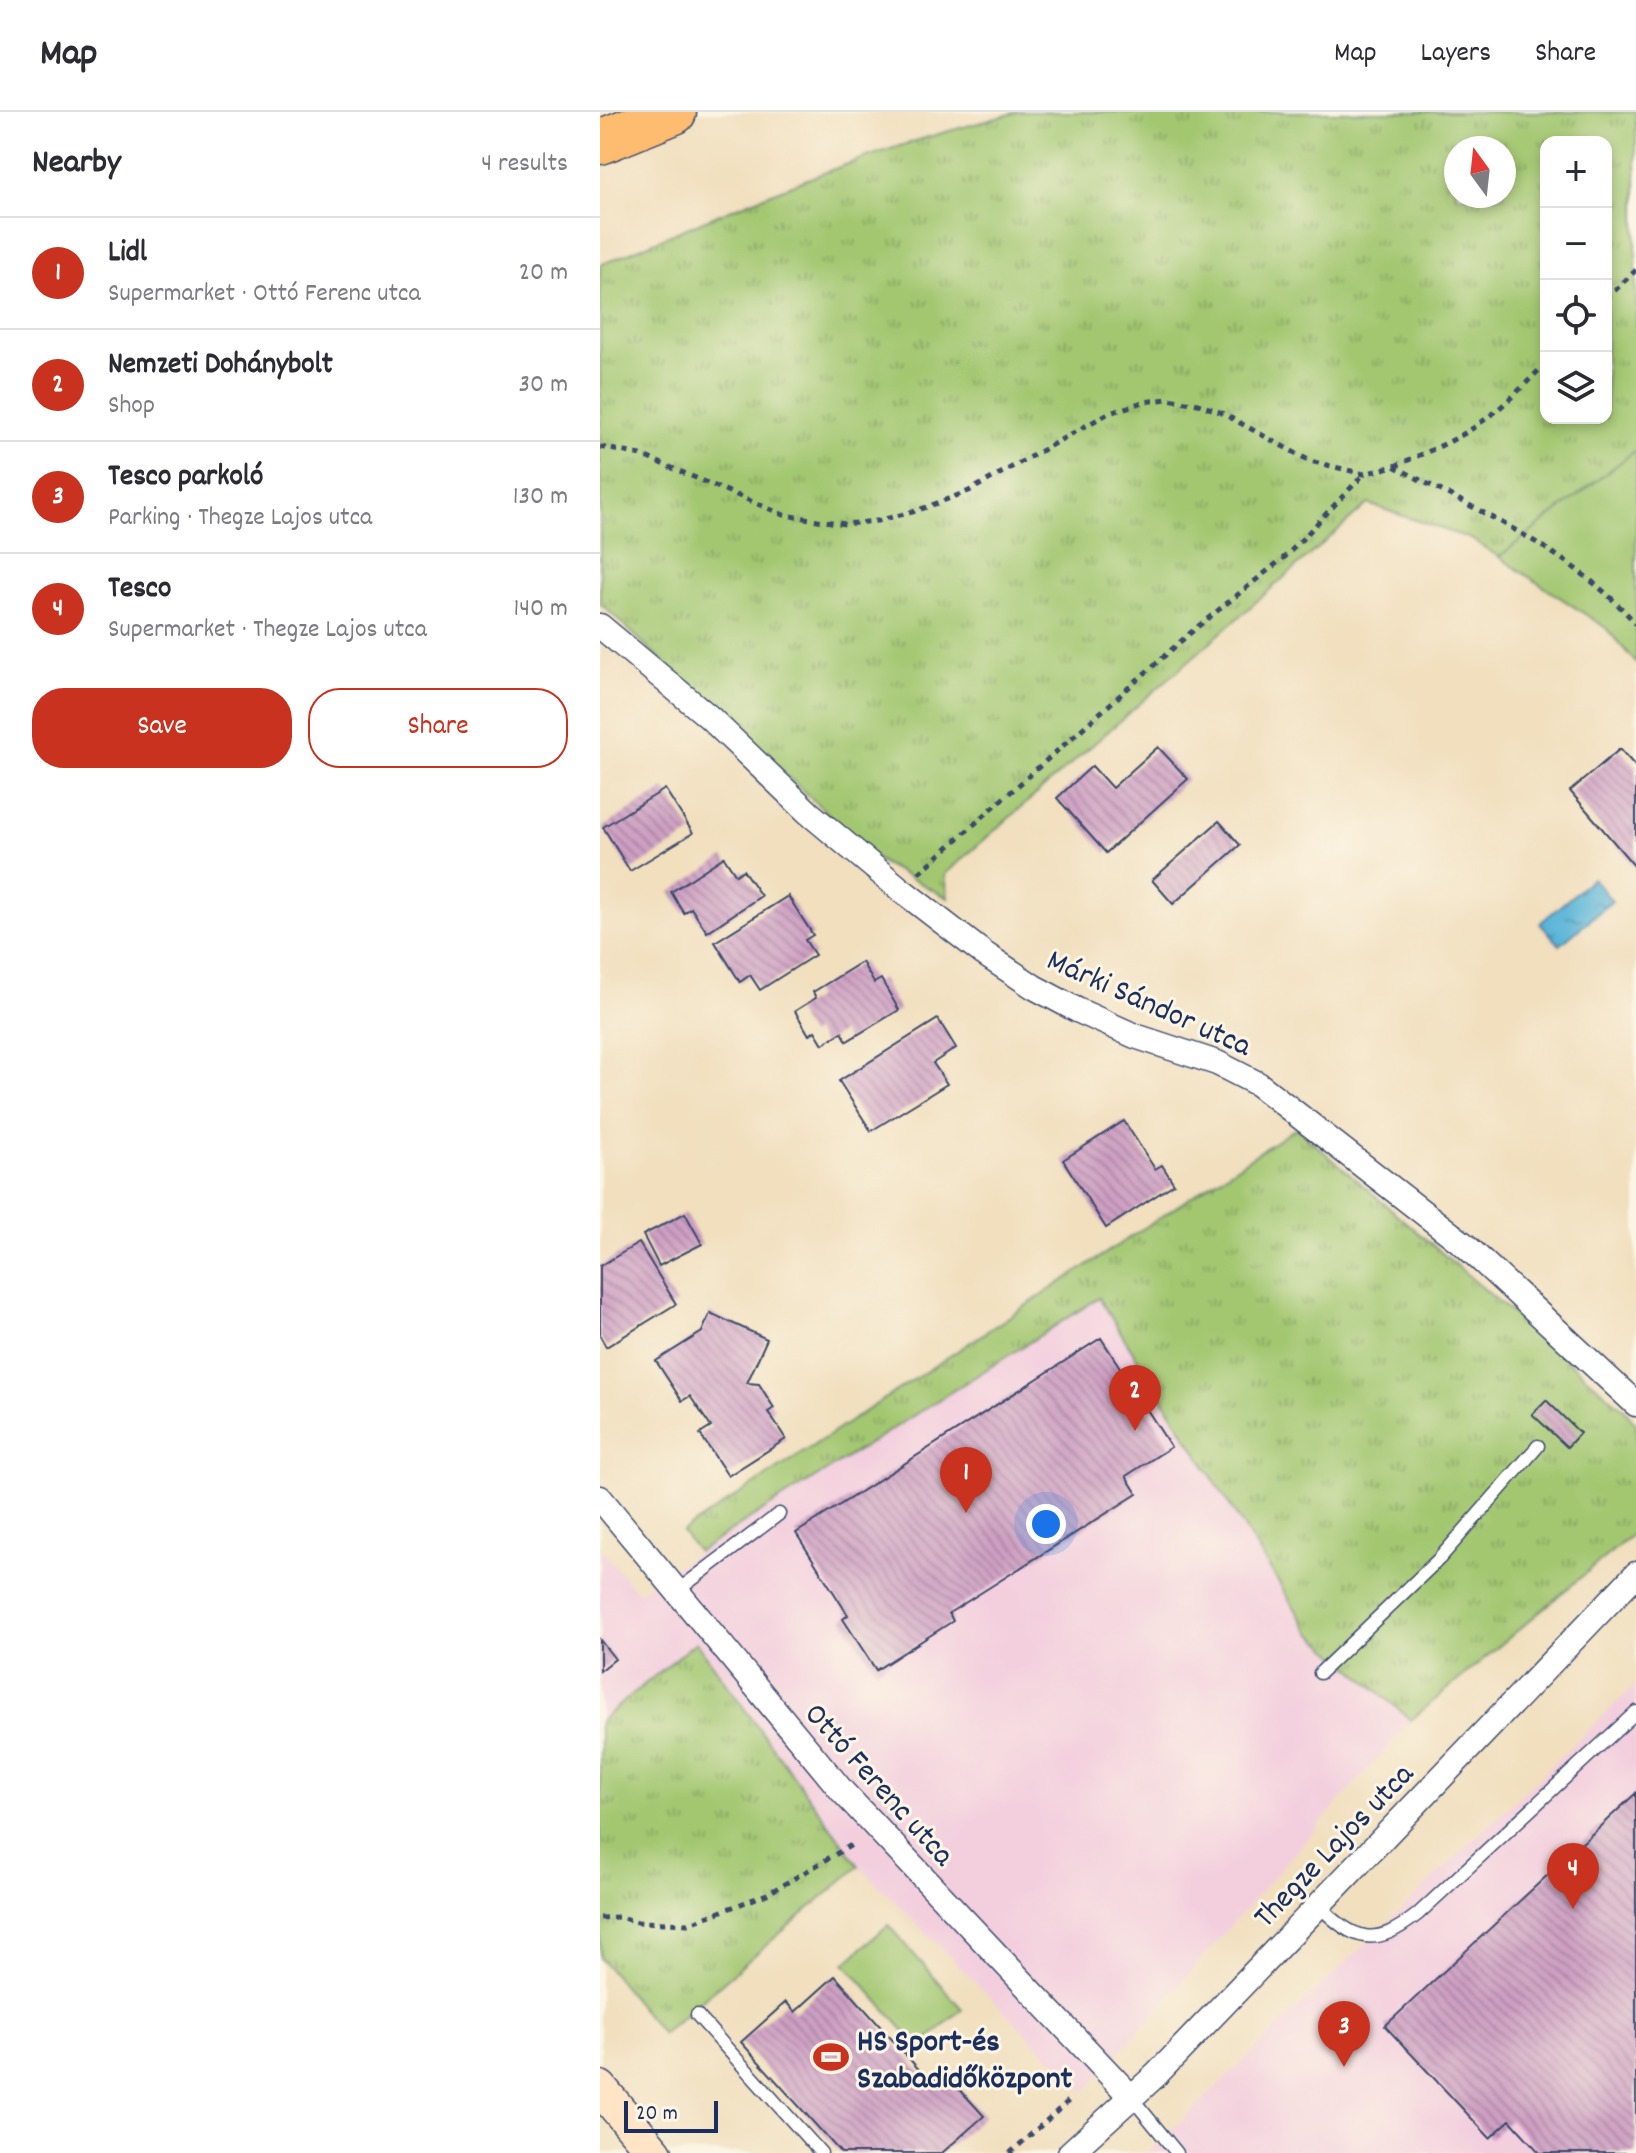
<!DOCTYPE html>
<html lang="en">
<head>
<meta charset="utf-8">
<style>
  body { margin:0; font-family:Dekko,sans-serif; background:#f7f7f7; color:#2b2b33 }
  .controls { position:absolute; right:24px; top:24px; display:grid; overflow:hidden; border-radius:16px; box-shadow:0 4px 12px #0003 }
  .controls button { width:72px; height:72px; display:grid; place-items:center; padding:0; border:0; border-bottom:2px solid #e1e1e2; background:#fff; color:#2b2b33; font:40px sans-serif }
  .compass { position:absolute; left:844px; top:24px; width:72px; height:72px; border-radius:50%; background:#fff; box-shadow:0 4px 12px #0003; rotate:345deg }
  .scale { position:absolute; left:24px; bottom:20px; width:94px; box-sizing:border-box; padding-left:8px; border:4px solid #1b2f5e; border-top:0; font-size:22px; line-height:28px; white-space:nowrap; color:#1b2f5e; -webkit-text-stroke:6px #fcf5e5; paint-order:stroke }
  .you { position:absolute; left:446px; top:1412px; width:28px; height:28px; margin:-20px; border:6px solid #fff; border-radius:50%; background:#1a73e8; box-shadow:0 0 0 12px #1a73e833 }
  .badge { display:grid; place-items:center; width:52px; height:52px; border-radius:50%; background:#c8321e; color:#fff; font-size:26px; font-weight:700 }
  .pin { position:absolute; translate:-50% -66px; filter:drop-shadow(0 2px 4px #0008) }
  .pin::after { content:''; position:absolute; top:42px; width:28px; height:24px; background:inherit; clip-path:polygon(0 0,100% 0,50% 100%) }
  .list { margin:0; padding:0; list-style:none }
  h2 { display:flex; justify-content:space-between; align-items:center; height:104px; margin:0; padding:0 32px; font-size:34px }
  h2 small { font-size:26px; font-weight:400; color:#7c7c81 }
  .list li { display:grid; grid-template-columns:52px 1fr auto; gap:24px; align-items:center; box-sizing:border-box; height:112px; padding:0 32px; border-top:2px solid #e1e1e2 }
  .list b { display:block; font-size:30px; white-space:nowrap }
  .list p { margin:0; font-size:26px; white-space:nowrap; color:#7c7c81 }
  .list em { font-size:26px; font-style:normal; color:#7c7c81 }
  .actions { display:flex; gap:16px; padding:24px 32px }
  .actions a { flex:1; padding:18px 0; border:2px solid #c8321e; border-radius:32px; text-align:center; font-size:28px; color:#c8321e }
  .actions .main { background:#c8321e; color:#fff }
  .icon { flex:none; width:44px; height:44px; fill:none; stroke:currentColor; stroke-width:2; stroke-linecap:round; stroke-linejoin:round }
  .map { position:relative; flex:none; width:1036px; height:2041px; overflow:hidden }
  header { display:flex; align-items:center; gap:48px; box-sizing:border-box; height:112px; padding:0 40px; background:#fff; border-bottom:2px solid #e1e1e2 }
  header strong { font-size:38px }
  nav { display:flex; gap:44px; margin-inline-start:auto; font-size:28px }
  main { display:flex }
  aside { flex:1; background:#fff }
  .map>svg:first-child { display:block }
  .built { fill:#f3cfde }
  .grass { fill:url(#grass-tufts); stroke:#5f7b68; stroke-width:2; fill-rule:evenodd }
  .green { fill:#a3c771; stroke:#5f7b68; stroke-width:2 }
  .water { fill:url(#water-ripples); stroke:#3a729a; stroke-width:2 }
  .building { fill:url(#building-back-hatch) }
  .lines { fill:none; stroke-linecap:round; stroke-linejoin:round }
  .service-casing { stroke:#3b496c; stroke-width:15 }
  .minor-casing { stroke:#3b496c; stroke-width:27 }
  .secondary-casing { stroke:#3b496c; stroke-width:37 }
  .motorway-casing { stroke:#3b496c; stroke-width:47 }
  .path { stroke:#3b496c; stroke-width:5; stroke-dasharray:6 6; stroke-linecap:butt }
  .service { stroke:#fff; stroke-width:12 }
  .minor { stroke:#fff; stroke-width:24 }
  .secondary { stroke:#ffe4c6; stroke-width:34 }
  .motorway { stroke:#febc70; stroke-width:44 }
  .labels { text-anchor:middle; stroke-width:6; stroke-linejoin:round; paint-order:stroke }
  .street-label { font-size:32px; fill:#1b2f5e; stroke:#fcf5e5 }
  .poi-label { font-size:32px; font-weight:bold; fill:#1b2f5e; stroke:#fcf5e5; text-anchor:start }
</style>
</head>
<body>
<header>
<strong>Map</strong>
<nav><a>Map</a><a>Layers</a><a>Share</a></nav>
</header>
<main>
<aside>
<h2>Nearby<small>4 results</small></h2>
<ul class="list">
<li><span class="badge">1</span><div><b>Lidl</b><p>Supermarket · Ottó Ferenc utca</p></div><em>20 m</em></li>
<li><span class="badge">2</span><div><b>Nemzeti Dohánybolt</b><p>Shop</p></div><em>30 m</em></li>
<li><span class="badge">3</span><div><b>Tesco parkoló</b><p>Parking · Thegze Lajos utca</p></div><em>130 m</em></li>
<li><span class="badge">4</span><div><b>Tesco</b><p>Supermarket · Thegze Lajos utca</p></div><em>140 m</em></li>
</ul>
<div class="actions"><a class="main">Save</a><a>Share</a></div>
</aside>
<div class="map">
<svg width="1036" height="2041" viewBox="0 0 1036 2041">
  <defs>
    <pattern id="grass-tufts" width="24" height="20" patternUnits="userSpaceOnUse" patternTransform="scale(2)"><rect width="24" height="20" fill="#a3c771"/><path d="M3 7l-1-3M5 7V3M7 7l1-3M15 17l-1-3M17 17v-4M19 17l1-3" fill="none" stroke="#84a260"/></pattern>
    <pattern id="water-ripples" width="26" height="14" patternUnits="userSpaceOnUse" patternTransform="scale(2)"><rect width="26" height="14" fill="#59b4d7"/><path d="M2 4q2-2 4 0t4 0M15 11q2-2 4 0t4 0" fill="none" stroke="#4993b2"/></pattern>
    <pattern id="building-back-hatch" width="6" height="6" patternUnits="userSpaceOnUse" patternTransform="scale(2)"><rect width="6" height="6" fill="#ce9fc2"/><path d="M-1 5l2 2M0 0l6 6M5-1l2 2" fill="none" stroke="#a682a1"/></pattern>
  </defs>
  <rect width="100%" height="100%" fill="#fcf5e5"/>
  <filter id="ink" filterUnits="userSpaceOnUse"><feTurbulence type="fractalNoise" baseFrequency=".0125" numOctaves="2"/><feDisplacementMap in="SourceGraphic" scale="16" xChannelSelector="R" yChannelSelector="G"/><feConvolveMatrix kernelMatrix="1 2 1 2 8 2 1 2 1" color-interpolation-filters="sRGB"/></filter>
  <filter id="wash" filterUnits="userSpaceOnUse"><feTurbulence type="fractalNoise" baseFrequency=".006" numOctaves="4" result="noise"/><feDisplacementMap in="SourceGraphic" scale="32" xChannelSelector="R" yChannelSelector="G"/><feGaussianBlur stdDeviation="1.8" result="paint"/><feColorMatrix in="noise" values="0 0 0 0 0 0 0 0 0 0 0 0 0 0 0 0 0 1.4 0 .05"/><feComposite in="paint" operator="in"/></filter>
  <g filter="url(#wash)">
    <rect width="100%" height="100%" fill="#f1dfbe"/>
    <path class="built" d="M499,1186L710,1520L811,1608L485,1980L259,1754L96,1531L0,1609V1436L38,1481L98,1440Z
      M1036,1572V2041H548Z"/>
    <path class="grass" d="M418,0H1036V338L899,445L871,427L768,392L345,762L348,786L280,750L0,491V153C103,109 206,64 312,30C347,19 383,10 418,0ZM946,30H1006V306H946ZM856,36H904V84H856Z
      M696,1016L1024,1297L1036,1312V1419L811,1608L710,1520L499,1186L98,1440L82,1420Z
      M96,1530L259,1754L62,1922L0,1846V1609Z"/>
    <path class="green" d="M1036,338V551L1006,516L899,445Z
      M288,1813L362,1897L319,1935L245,1851Z"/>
    <path class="water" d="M993,766L1012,789L960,833L940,811Z"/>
    <g id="blocks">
      <path class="building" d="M558,635L588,667L506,741L457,686L492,654L512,676Z
        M1020,637L1036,655V756L970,679Z
        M65,677L93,721L30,759L3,715Z
        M619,709L640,733L573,792L552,768Z
        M124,745L136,763L143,758L161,784L107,820L91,796L84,801L71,780Z
        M188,784L213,823L205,828L215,843L160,878L150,863L140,870L115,830Z
        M262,850L274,871L281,867L299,898L247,929L242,920L223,932L215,919L209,923L195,899L216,886L213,880Z
        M338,907L356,936L333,951L347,972L271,1019L239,969Z
        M524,1009L555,1057L562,1053L574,1072L506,1116L463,1048Z
        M85,1101L102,1132L59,1154L43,1123Z
        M39,1131L76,1192L6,1235L0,1224V1154Z
        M110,1201L167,1227L147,1271L159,1272L174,1296L168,1300L186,1327L128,1364L100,1322L111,1315L90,1284L82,1289L56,1249L102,1220Z
        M501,1226L571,1335L526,1364L537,1382L349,1501L353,1509L276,1558L243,1507L248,1503L196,1421Z
        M946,1288L980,1321L967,1335L932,1302Z
        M0,1528L15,1547L0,1559Z
        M1036,1681V2041H940L910,2008L890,2026L785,1914Z
        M235,1864L331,1971L344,1960L384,2004L342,2041H241L141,1930L186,1890L195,1900Z"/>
    </g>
  </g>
  <g filter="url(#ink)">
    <use href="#blocks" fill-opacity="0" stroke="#3b496c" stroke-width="2"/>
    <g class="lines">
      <g class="service-casing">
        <path id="service" d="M77,1479L179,1402
          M720,1561L840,1446L938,1334
          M718,1793C755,1829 774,1837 818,1802L1036,1600
          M97,1903L221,2041
          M531,1985L577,2041"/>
      </g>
      <g class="minor-casing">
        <path id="minor" d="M0,514L109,605L209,701L300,777L383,841L434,875L477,898L535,924L617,951L658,972L866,1134L1036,1292
          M0,1386L242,1679L531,1985
          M470,2041L556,1963L1036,1462"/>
      </g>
      <g class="secondary-casing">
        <path id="secondary" d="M0,1976L55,2041"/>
      </g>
      <g class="motorway-casing">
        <path id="motorway" d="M0,30L74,0"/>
      </g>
      <path class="path" d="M1006,187L1036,158
        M0,335L41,343L184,403L245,412L277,409L316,399L369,379L507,302L543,290L568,287L598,292L620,300L710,349L764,362L794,354C879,400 972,438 1036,512
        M795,354C823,341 855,330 880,311C905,294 925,272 946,251
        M319,761L596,516L686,444L764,362
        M0,1806L19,1805L38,1810L88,1812L167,1782L255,1731
        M410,2041L472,1986"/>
      <use href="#service" class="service"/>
      <use href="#minor" class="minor"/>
      <use href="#secondary" class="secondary"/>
      <use href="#motorway" class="motorway"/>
    </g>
  </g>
  <defs>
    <g id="stadium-bare" transform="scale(2.76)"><path d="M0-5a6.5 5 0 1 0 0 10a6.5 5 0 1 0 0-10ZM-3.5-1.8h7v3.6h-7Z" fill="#c8321e" stroke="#fcf5e5" stroke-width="2.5" paint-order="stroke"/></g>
  </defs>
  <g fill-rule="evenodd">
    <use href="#stadium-bare" x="231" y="1945"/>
  </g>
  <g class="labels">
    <g class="street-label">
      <text transform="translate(550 889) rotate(24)" y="11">Márki Sándor utca</text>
      <text transform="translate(281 1671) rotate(48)" y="11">Ottó Ferenc utca</text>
      <text transform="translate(732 1732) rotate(-46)" y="11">Thegze Lajos utca</text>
    </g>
    <g class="poi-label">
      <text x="257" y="1938">HS Sport-és<tspan x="257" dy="37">Szabadidőközpont</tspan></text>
    </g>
  </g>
</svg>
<div class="controls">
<button>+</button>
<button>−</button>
<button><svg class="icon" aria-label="locate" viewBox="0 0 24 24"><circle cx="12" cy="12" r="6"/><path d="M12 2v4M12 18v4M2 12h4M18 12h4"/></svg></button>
<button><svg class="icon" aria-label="layers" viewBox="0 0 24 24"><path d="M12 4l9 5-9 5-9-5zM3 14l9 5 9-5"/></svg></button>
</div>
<svg class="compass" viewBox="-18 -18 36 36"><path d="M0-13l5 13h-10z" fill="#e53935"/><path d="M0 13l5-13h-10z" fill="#7c7c81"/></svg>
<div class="scale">20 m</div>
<div class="you"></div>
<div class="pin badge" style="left:366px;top:1401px">1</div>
<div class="pin badge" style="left:535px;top:1319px">2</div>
<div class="pin badge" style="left:744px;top:1955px">3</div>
<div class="pin badge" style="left:973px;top:1797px">4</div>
</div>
</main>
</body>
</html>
